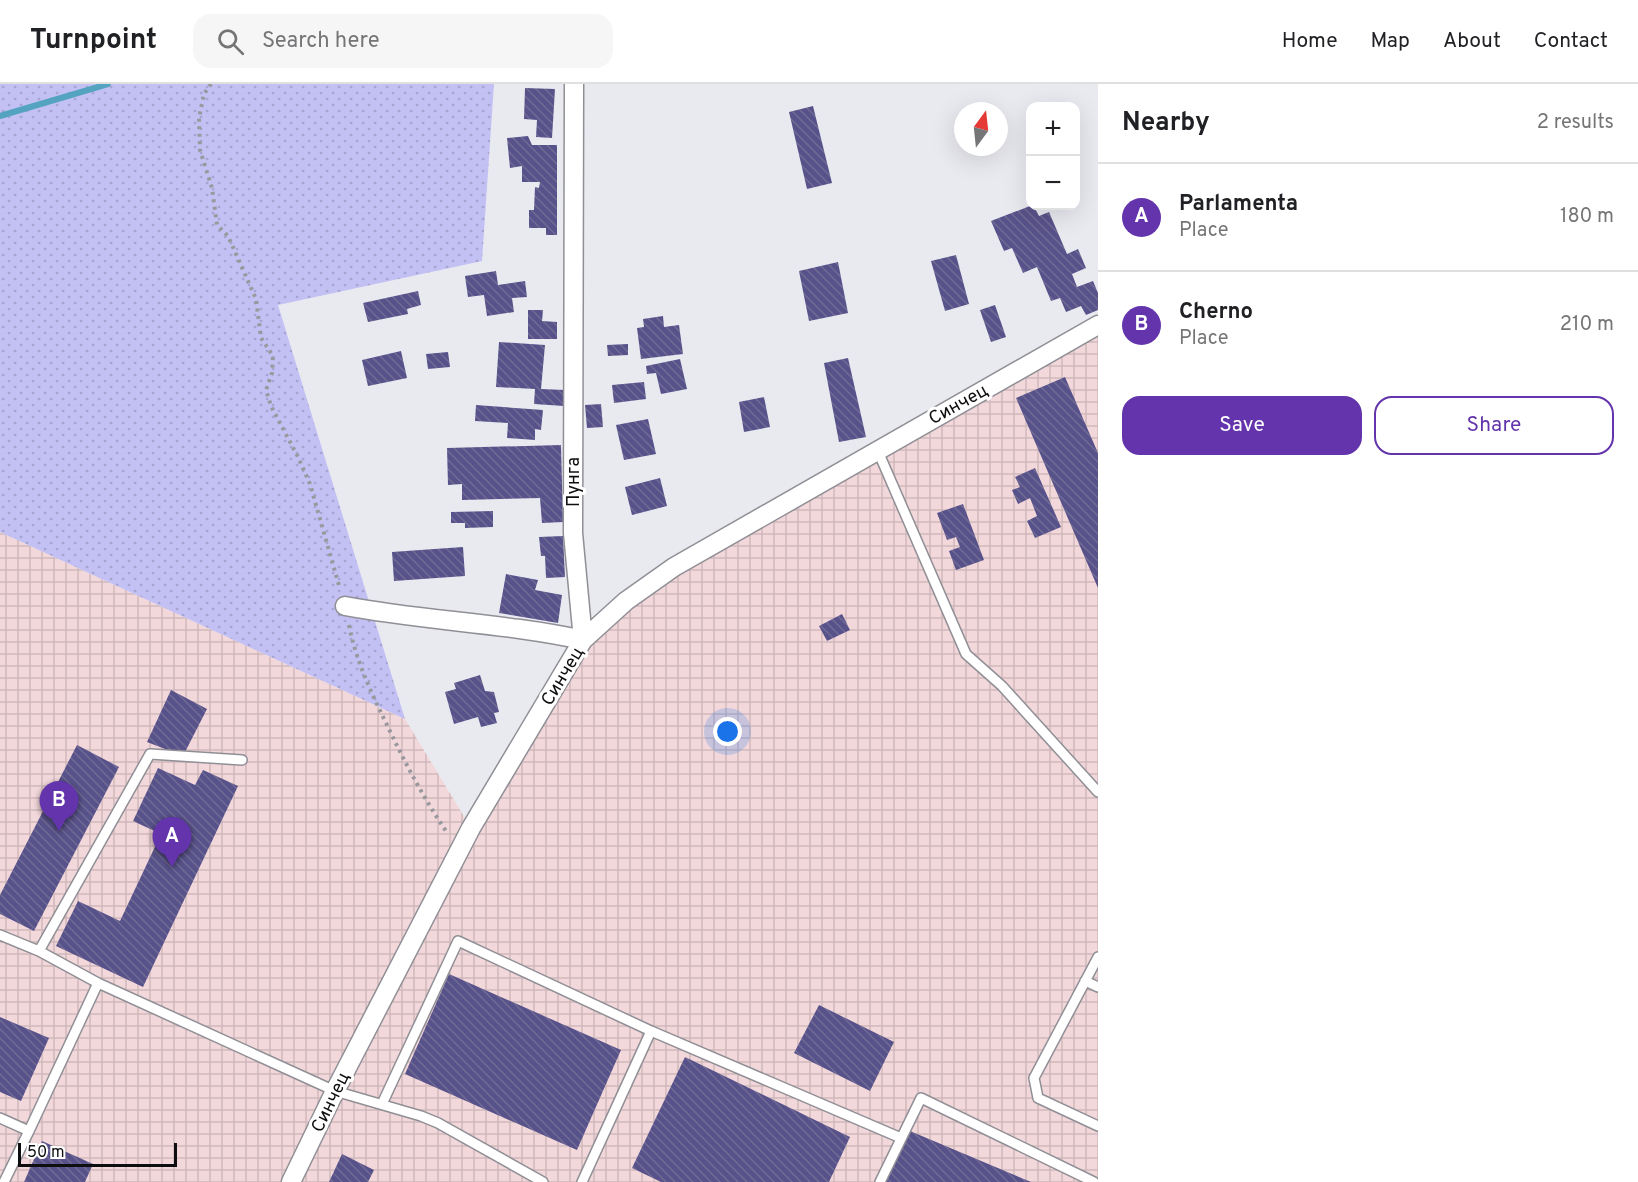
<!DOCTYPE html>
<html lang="en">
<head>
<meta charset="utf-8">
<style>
  body { margin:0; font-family:Overpass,sans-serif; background:#f6f6f6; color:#202124 }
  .controls { position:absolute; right:18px; top:18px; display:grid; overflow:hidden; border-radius:12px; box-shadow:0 6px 24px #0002 }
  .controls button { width:54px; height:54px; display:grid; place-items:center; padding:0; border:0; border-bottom:2px solid #e0e0e0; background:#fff; color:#202124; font:30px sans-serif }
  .compass { position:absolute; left:954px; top:18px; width:54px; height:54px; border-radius:50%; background:#fff; box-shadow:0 6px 24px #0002; rotate:15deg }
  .scale { position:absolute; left:18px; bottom:15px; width:159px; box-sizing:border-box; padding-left:6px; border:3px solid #0e0e10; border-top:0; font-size:16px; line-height:21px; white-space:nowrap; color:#0e0e10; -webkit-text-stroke:4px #fff; paint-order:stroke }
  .you { position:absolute; left:728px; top:648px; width:21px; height:21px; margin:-15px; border:4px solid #fff; border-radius:50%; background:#1a73e8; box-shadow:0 0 0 9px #1a73e833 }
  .badge { display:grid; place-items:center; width:39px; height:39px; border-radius:50%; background:#6334ab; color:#fff; font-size:20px; font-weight:700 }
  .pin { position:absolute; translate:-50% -50px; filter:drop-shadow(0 2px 3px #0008) }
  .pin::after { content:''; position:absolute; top:32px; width:21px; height:18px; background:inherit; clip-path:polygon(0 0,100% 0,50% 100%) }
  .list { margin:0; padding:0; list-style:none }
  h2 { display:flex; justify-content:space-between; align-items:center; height:78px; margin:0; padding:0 24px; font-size:26px }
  h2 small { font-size:20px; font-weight:400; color:#757577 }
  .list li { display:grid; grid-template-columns:39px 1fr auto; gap:18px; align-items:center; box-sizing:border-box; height:108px; padding:0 24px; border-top:2px solid #e0e0e0 }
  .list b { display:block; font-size:22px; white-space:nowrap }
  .list p { margin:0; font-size:20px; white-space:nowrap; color:#757577 }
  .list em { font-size:20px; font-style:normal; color:#757577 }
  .actions { display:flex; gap:12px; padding:18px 24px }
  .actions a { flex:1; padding:14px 0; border:2px solid #6334ab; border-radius:18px; text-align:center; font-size:21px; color:#6334ab }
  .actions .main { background:#6334ab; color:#fff }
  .icon { flex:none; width:33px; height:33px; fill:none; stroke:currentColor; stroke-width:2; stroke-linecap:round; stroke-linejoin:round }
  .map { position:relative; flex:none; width:1098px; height:1098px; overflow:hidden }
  header { display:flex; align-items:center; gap:36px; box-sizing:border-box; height:84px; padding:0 30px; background:#fff; border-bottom:2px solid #e0e0e0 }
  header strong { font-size:28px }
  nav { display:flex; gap:33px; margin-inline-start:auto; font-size:21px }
  .search { width:420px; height:54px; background:#f6f6f6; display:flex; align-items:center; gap:15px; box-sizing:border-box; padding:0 21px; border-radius:18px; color:#757577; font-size:22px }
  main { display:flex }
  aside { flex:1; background:#fff }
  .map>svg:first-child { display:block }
  .industrial { fill:url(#industrial-grid) }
  .grass { fill:url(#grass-dots) }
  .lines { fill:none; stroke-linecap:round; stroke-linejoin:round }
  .stream { stroke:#54a3c0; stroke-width:6 }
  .building { fill:url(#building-back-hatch) }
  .service-casing { stroke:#908f96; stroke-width:12 }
  .minor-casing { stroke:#908f96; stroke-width:21 }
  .path { stroke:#98989d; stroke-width:4; stroke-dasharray:3 4.5; stroke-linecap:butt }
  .service { stroke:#fff; stroke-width:9 }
  .minor { stroke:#fff; stroke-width:18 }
  .labels { text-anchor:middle; stroke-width:6; stroke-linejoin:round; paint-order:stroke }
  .street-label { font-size:18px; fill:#0e0e10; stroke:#fff }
</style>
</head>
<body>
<header>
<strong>Turnpoint</strong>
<div class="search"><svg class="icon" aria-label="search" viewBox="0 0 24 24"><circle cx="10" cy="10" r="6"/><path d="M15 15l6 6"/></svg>Search here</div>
<nav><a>Home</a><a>Map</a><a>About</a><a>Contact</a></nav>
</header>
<main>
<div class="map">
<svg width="1098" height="1098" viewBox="0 0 1098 1098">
  <defs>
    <pattern id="industrial-grid" width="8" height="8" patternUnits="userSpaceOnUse" patternTransform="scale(1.5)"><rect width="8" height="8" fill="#f3d8db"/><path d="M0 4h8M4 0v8" fill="none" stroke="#cfb8bb"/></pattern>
    <pattern id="grass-dots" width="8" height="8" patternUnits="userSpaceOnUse" patternTransform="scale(1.5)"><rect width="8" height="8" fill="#c3c0f4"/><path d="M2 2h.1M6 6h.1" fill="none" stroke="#a6a4d0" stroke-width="1.8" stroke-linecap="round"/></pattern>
    <pattern id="building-back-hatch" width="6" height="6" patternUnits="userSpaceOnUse" patternTransform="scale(1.5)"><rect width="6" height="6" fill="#58528a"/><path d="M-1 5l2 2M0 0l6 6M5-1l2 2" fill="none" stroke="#706b95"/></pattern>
  </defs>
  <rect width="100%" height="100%" fill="#e9e9f0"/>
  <path class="industrial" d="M1098,241V1098H0V448L405,635L471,744L583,556L626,517Z"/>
  <path class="grass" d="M0,0H494L482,177L278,221L405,635L0,448Z"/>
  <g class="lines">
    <path class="stream" d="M0,32L108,0"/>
  </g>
  <path class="building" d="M525,4L555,5L552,54L536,53L537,36L524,35Z
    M813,22L832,99L807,105L789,28Z
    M528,52L532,61H557V151H546V144H529V126H534L535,103L539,104L540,98H522V82L510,84L507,54Z
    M1030,122H1034L1039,132L1049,128L1067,170L1078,165L1086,184L1072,190L1077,203L1093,197L1098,209V226L1086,231L1081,222L1066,228L1060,214L1051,217L1037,183L1023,189L1012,164L1004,167L991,137Z
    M956,171L969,220L945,227L931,177Z
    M838,178L848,229L809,237L799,187Z
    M496,187L498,201L525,197L527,213L512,214L514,228L487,232L484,211L468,213L465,192Z
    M418,207L421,221L407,225L408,230L368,238L363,219Z
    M995,221L1006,253L991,258L980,226Z
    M528,226H543L542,237L557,238V255H528Z
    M663,232L664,243L679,241L683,270L641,275L637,244L644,243L643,235Z
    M499,258L545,261L541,305L565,306L564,322L534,320L535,305L496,303Z
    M628,260V271L608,272L607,261Z
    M401,267L407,294L368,302L362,276Z
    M448,268L450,283L428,285L426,270Z
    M848,274L866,353L839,358L824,279Z
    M680,275L687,305L661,310L656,289L647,290L646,282Z
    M1065,293L1098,369V504L1016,314Z
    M644,298L646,315L614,319L612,301Z
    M764,313L770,343L744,348L739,318Z
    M601,320L603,343L587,344L585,321Z
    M476,321L543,326L541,346L535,345V356L507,354L508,339L475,337Z
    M648,335L656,370L624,376L616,341Z
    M561,361L563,438L542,439L540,414L462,416V400L448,401L447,364Z
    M1035,384L1061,443L1035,454L1027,437L1037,432L1030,414L1018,420L1012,406L1020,403L1015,393Z
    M660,394L667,422L632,431L625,403Z
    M963,420L984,476L956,486L949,467L960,463L956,453L947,456L937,429Z
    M493,427V443L465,444V439H451V428Z
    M563,452L565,493L546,494L545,472H541L539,453Z
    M463,463L465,492L394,497L392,468Z
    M506,490L538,496L535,506L562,511L558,539L499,529Z
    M842,530L850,546L827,557L819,542Z
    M480,591L485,607L494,608L499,628L494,629L497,639L481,643L478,633L454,640L445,608L456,605L454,599Z
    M171,606L207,625L183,672L147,658Z
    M77,661L119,683L34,847L0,830V811Z
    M158,684L195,701L203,686L238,702L143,903L56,862L78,817L120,837L161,750L133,737Z
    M449,890L621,966L577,1066L405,990Z
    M819,921L894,958L870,1007L794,969Z
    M0,933L49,954L21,1017L0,1008Z
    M685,973L850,1053L829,1098H661L632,1084Z
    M910,1047L1031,1098H886Z
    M42,1057L93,1080L85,1098H24Z
    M342,1070L374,1086L368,1098H329Z"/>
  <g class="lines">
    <g class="service-casing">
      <path id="service" d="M877,365L966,570L1002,602L1098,708
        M242,676L150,670L39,867L98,899L335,1007L421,1032L438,1039L543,1098
        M0,851L39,867
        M1098,873L1034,994L1038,1014L1098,1042
        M1085,897L1098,903
        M382,1020L458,857L651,947
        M0,1034L29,1047L4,1098
        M29,1047L98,899
        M582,1098L651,947L901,1054
        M880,1098L921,1014L1094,1098"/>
    </g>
    <g class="minor-casing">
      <path id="minor" d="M345,522C424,537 505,539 583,556L573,449L574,0
        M291,1098L335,1007L471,744L583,556L626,517L674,483L1098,241"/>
    </g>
    <path class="path" d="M211,0L204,10L199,34L200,66L212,104L217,141L228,152L256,215L261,254L273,272L272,289L266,306L271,322L298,373L310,400L340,505
      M349,541C356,577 371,608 387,641C405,679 424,715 448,750"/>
    <use href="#service" class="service"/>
    <use href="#minor" class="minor"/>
  </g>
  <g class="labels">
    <g class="street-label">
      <text transform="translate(958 320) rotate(-29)" y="6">Синчец</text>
      <text transform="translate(573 398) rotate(-90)" y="6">Пунга</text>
      <text transform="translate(562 592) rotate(-59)" y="6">Синчец</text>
      <text transform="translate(330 1018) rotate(-64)" y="6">Синчец</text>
    </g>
  </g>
</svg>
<div class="controls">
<button>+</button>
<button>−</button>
</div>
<svg class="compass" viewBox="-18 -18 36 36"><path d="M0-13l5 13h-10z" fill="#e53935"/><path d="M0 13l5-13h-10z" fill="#757577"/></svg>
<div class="scale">50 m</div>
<div class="you"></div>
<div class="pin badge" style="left:172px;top:783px">A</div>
<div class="pin badge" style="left:59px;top:747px">B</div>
</div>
<aside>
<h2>Nearby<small>2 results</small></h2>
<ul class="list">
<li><span class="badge">A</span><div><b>Parlamenta</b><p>Place</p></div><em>180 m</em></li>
<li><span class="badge">B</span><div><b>Cherno</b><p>Place</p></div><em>210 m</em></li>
</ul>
<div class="actions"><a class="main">Save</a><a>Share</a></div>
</aside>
</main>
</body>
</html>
